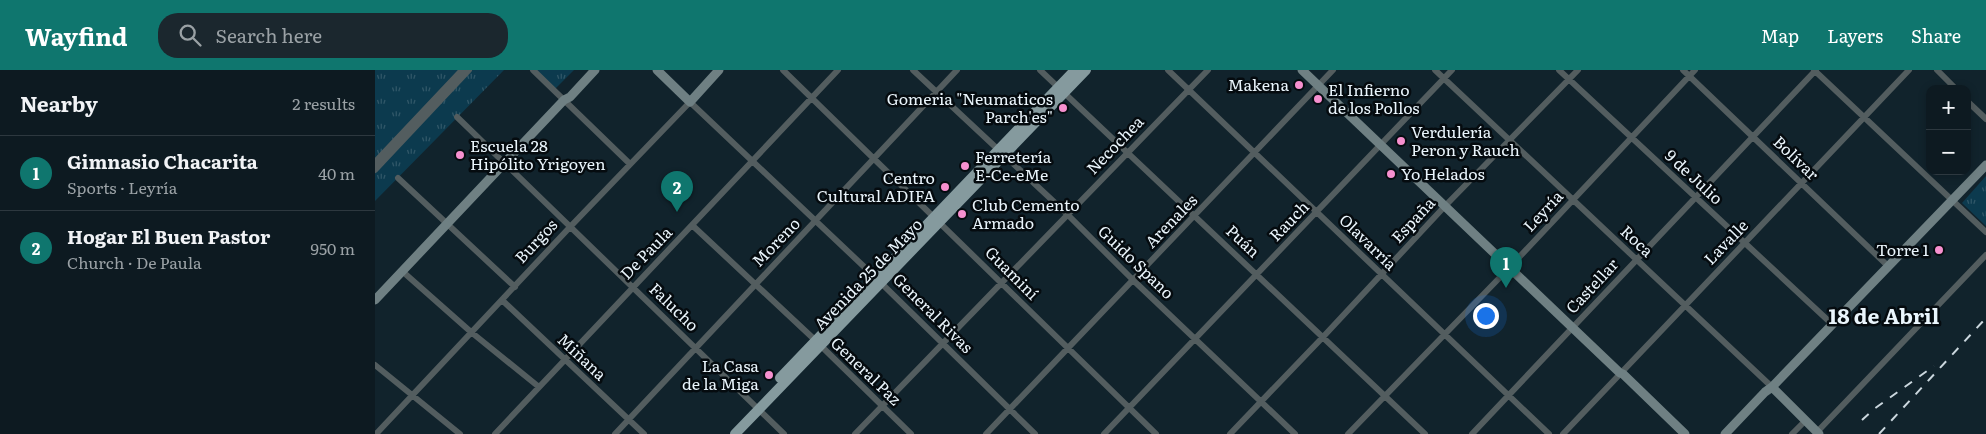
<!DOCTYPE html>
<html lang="en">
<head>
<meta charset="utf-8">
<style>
  body { margin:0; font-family:Literata,serif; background:#1b272e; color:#f1f3f6 }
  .controls { position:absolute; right:15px; top:15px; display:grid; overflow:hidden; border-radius:10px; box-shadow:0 2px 8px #0003 }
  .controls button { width:45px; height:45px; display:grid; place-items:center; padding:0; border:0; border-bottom:1px solid #2d383f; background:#0d1a21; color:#f1f3f6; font:25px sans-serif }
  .you { position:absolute; left:1110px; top:245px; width:18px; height:18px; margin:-12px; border:4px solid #fff; border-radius:50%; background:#1a73e8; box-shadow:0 0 0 8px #1a73e833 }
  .badge { display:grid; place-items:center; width:32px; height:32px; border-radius:50%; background:#0f766e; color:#fff; font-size:16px; font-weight:700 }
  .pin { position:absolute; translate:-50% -41px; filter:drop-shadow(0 1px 2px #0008) }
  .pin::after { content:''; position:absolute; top:26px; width:18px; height:15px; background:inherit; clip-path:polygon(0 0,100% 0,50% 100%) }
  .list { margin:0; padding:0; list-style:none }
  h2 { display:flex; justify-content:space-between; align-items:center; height:65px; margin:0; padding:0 20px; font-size:21px }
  h2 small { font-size:16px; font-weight:400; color:#9aa1a5 }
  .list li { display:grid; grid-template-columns:32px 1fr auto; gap:15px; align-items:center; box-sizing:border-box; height:75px; padding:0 20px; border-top:1px solid #2d383f }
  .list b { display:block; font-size:19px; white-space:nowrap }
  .list p { margin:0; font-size:16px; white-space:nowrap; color:#9aa1a5 }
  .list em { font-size:16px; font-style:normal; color:#9aa1a5 }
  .icon { flex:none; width:28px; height:28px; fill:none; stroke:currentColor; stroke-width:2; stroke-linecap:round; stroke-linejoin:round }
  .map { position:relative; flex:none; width:1611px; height:364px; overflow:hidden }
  header { display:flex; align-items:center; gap:30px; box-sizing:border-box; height:70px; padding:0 25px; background:#0f766e; color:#fff }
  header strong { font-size:24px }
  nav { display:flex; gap:28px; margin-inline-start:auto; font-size:18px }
  .search { width:350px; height:45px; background:#1b272e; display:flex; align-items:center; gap:12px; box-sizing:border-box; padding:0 18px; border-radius:20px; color:#9aa1a5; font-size:19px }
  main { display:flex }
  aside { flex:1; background:#0d1a21 }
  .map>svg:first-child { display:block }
  .park { fill:url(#park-tufts) }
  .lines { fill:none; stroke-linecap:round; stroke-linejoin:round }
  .street { stroke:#535d5f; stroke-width:6 }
  .secondary { stroke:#6f8083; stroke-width:9 }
  .primary { stroke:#859a9e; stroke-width:10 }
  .rail { stroke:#cbd7de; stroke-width:2; stroke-dasharray:9 9; stroke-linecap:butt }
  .poi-dot { fill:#f690cf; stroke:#050b0f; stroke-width:2 }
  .labels { text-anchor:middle; stroke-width:5; stroke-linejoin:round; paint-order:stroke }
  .poi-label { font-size:16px; fill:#eaf5fc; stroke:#050b0f; text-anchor:start }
  .street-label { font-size:16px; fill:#eaf5fc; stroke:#050b0f }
  .district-label { font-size:21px; font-weight:bold; fill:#eaf5fc; stroke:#050b0f }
</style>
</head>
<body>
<header>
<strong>Wayfind</strong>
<div class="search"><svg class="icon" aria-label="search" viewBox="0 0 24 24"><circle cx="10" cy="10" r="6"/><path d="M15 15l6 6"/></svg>Search here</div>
<nav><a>Map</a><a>Layers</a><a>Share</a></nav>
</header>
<main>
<aside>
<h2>Nearby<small>2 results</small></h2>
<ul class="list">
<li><span class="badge">1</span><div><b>Gimnasio Chacarita</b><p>Sports · Leyría</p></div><em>40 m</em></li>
<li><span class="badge">2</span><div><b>Hogar El Buen Pastor</b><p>Church · De Paula</p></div><em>950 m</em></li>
</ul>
</aside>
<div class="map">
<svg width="1611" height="364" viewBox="0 0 1611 364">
  <defs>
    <pattern id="park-tufts" width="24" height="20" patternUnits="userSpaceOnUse" patternTransform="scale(1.25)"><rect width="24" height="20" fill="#0c3a4e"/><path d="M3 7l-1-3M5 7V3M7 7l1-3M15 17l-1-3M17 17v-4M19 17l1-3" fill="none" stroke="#305768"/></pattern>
  </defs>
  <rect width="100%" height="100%" fill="#11232c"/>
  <path class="park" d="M0,0H129L0,131Z
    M160,0H199L180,19Z
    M1611,106V156L1587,133Z"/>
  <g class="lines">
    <path class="street" d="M158,0L255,94
      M408,0L781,364
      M538,0L692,144L758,210L920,364
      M665,0L1050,364
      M793,0L1174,364
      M1060,0L1397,317
      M1184,0L1458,255
      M1308,0L1513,196
      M1439,0L1611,162
      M1562,0L1581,19
      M1592,31L1611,49
      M82,47L409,364
      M0,92L87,0
      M0,100L94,0
      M23,108L140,217
      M317,155L440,270L536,364
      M27,201L96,262L164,317
      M127,230L269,364
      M0,295L85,364
      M1442,362L1611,185
      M1,364L195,157L315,32L501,208L660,364
      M120,364L463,0
      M240,364L582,0
      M480,364L833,0
      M611,364L958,0
      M729,364L1077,0
      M855,364L948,267L1070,136L1203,0
      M973,364L1134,198L1320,0
      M1097,364L1441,0
      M1188,364L1534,0
      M1417,364L1430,351"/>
    <path class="secondary" d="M282,0L315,32L344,0
      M927,0L1245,303L1248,304L1310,364
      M0,230L189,30L195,27L220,0
      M1397,317L1444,364
      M1350,364L1390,322L1397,317L1611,95"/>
    <path class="primary" d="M405,308L700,0
      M360,364L711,0"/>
    <path class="rail" d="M1487,350L1499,339L1559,296
      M1504,364L1611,248"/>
  </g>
  <g class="poi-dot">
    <circle cx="924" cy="15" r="5"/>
    <circle cx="943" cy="29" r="5"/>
    <circle cx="688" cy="38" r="5"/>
    <circle cx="1026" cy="71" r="5"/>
    <circle cx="85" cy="85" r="5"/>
    <circle cx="590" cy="96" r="5"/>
    <circle cx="1016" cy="104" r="5"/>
    <circle cx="570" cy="117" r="5"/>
    <circle cx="587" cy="144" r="5"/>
    <circle cx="1564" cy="180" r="5"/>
    <circle cx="394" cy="305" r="5"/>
  </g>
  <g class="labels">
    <g class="poi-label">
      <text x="914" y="21" text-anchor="end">Makena</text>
      <text x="953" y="26">El Infierno<tspan x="953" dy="18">de los Pollos</tspan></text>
      <text x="678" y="35" text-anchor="end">Gomeria "Neumaticos<tspan x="678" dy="18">Parch'es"</tspan></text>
      <text x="1036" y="68">Verdulería<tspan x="1036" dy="18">Peron y Rauch</tspan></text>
      <text x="95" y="82">Escuela 28<tspan x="95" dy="18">Hipólito Yrigoyen</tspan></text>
      <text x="600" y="93">Ferretería<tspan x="600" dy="18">E-Ce-eMe</tspan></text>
      <text x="1026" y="110">Yo Helados</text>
      <text x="560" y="114" text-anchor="end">Centro<tspan x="560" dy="18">Cultural ADIFA</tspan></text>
      <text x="597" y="141">Club Cemento<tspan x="597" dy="18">Armado</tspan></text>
      <text x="1554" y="186" text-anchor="end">Torre 1</text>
      <text x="384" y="302" text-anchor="end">La Casa<tspan x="384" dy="18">de la Miga</tspan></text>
    </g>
    <g class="street-label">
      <text transform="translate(740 75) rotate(-46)" y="6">Necochea</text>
      <text transform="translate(1421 88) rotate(44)" y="6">Bolívar</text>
      <text transform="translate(1319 107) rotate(43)" y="6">9 de Julio</text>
      <text transform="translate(1168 141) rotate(-47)" y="6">Leyría</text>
      <text transform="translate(1038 150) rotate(-47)" y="6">España</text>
      <text transform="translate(796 151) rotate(-46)" y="6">Arenales</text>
      <text transform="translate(914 151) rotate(-46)" y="6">Rauch</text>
      <text transform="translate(161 171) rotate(-47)" y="6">Burgos</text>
      <text transform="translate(868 171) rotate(43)" y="6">Puán</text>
      <text transform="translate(1262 171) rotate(43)" y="6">Roca</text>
      <text transform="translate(401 172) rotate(-46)" y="6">Moreno</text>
      <text transform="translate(993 172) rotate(44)" y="6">Olavarría</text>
      <text transform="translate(1351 172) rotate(-46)" y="6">Lavalle</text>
      <text transform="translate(271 183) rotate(-46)" y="6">De Paula</text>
      <text transform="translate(761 192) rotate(44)" y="6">Guido Spano</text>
      <text transform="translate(637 203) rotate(45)" y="6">Guaminí</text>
      <text transform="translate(493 204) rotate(-46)" y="6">Avenida 25 de Mayo</text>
      <text transform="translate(1217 216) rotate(-47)" y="6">Castellar</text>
      <text transform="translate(299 237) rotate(44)" y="6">Falucho</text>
      <text transform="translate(558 243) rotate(45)" y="6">General Rivas</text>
      <text transform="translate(207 287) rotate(43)" y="6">Miñana</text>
      <text transform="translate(491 301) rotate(44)" y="6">General Paz</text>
    </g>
    <g class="district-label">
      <text x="1509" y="254">18 de Abril</text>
    </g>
  </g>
</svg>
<div class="controls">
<button>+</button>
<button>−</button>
</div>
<div class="you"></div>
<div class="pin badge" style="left:1131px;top:218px">1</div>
<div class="pin badge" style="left:302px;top:142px">2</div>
</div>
</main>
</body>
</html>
